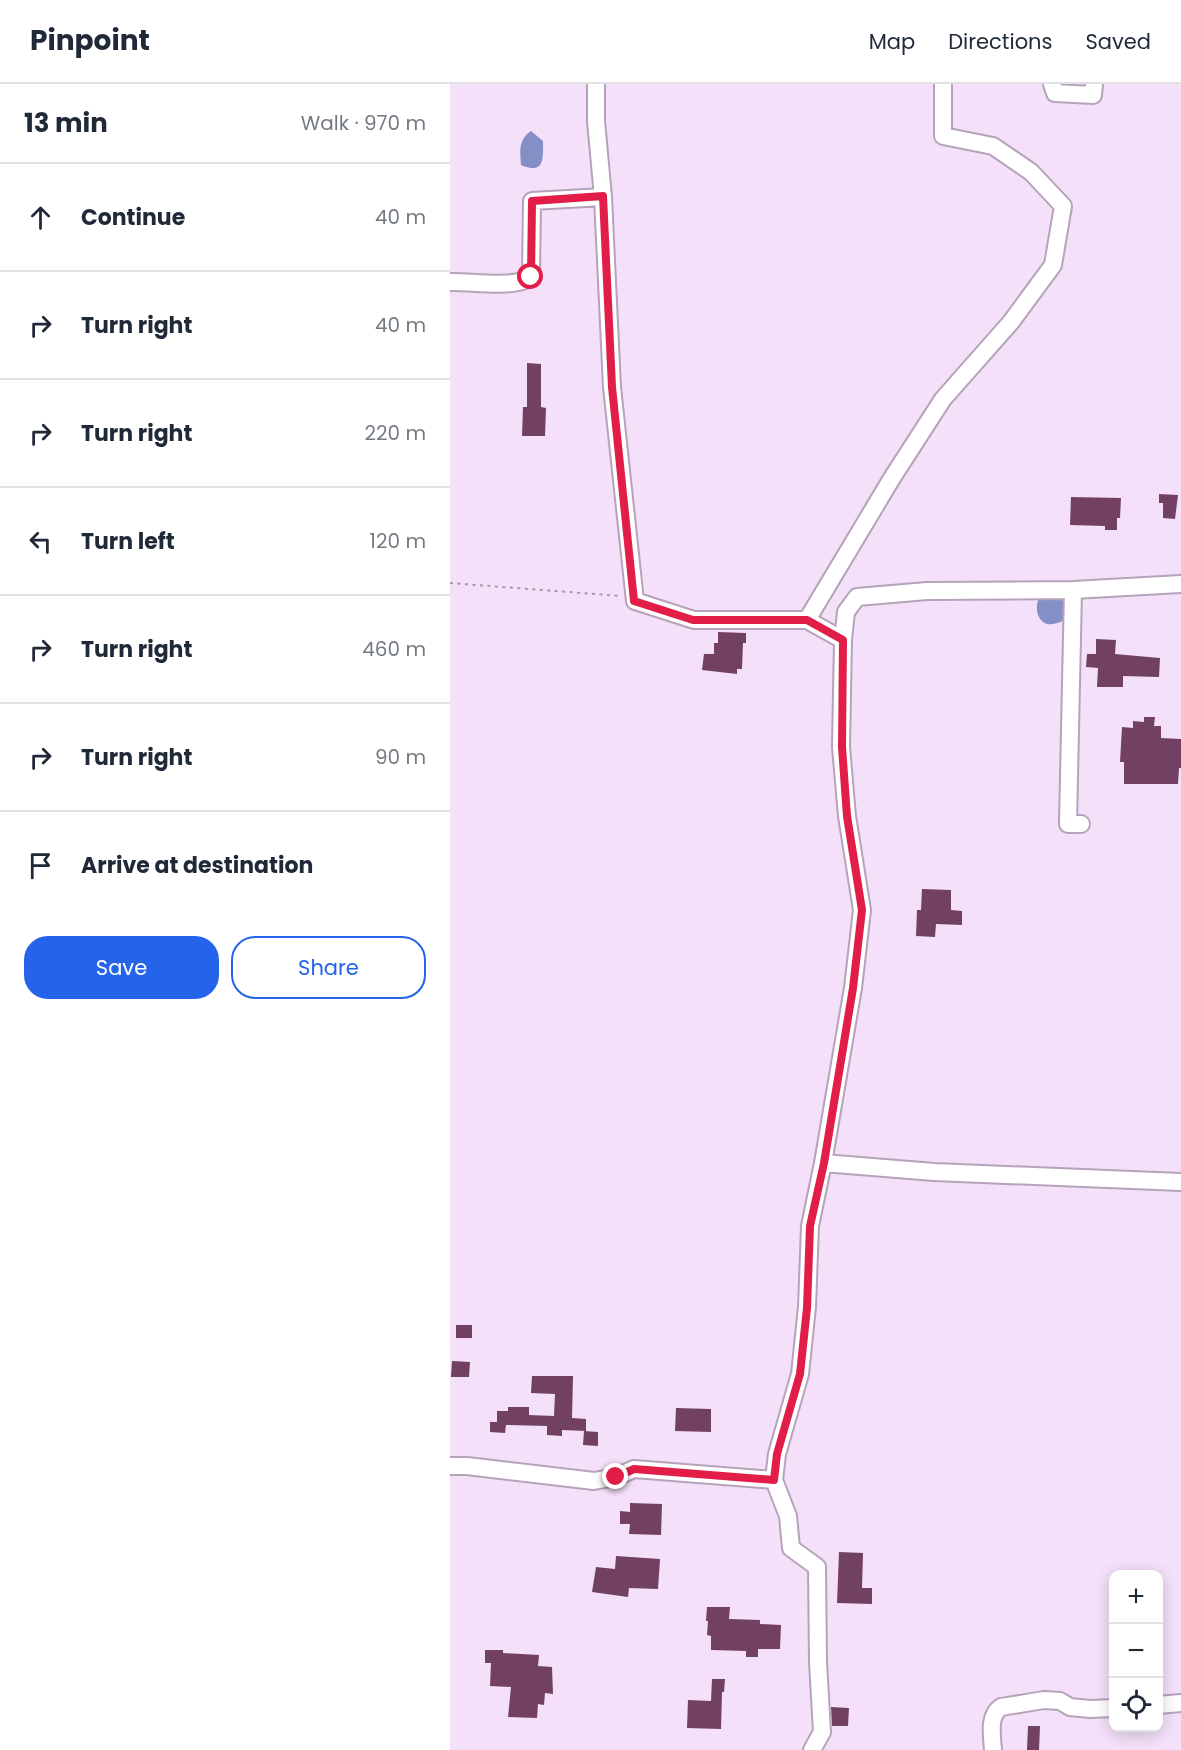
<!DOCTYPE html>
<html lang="en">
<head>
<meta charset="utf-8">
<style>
  body { margin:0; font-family:Poppins,sans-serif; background:#f6f6f7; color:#1f2937 }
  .controls { position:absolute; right:18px; bottom:18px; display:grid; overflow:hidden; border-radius:12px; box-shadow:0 3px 15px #0003 }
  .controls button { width:54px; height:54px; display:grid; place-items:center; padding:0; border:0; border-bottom:2px solid #e0e1e3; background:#fff; color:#1f2937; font:30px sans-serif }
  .stop { position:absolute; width:18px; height:18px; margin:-14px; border:4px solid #e11d48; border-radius:50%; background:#fff }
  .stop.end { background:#e11d48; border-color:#fff; box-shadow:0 2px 6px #0008 }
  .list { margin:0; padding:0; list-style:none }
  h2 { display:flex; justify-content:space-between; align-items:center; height:78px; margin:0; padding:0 24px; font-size:26px }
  h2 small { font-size:20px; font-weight:400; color:#747a83 }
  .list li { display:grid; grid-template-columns:39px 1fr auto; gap:18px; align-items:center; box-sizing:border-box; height:108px; padding:0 24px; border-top:2px solid #e0e1e3 }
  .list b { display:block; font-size:22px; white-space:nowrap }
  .list em { font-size:20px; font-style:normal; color:#747a83 }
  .actions { display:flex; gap:12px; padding:18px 24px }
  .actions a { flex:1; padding:14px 0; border:2px solid #2563eb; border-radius:24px; text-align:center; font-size:21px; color:#2563eb }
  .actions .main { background:#2563eb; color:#fff }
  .icon { flex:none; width:33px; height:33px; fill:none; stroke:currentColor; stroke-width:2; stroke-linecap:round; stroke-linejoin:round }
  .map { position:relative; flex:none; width:731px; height:1666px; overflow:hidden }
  header { display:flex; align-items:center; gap:36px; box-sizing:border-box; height:84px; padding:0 30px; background:#fff; border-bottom:2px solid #e0e1e3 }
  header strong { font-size:28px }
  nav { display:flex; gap:33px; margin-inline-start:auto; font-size:21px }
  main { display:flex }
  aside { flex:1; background:#fff }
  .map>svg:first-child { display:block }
  .water { fill:#848fc6 }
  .building { fill:#724060 }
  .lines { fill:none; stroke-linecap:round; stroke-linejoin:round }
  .minor-casing { stroke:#b6a3ba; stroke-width:20 }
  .path { stroke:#a597a9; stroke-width:2; stroke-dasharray:3 4.5; stroke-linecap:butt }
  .minor { stroke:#fff; stroke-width:16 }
  .route { stroke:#e11d48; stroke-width:8 }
</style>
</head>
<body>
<header>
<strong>Pinpoint</strong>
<nav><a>Map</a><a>Directions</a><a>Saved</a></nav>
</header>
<main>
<aside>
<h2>13 min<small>Walk · 970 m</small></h2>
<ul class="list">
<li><svg class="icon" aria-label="ahead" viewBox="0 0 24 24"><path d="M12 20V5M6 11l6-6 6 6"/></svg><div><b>Continue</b></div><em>40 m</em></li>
<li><svg class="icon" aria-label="right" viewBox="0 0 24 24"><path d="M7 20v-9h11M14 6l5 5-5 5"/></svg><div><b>Turn right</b></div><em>40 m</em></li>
<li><svg class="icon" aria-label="right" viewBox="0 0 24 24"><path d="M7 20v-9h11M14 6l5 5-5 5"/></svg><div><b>Turn right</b></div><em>220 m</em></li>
<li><svg class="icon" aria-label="left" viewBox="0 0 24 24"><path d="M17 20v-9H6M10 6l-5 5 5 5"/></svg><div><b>Turn left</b></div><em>120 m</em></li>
<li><svg class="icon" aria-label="right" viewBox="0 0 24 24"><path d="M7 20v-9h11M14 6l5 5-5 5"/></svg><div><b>Turn right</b></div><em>460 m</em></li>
<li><svg class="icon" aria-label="right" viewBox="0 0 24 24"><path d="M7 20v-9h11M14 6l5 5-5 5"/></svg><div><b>Turn right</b></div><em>90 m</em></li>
<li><svg class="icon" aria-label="arrive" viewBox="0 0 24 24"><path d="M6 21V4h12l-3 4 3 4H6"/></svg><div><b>Arrive at destination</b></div></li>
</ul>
<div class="actions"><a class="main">Save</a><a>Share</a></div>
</aside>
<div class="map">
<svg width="731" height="1666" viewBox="0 0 731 1666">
  <rect width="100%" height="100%" fill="#f4e0f9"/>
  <path class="water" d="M81,47L93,57C93,75 95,91 71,81C70,67 68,56 81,47Z
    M611,512L615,523L616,533L611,538C607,539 601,541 597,540C586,536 585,522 589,514Z"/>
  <path class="building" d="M77,279L91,280V323L96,324L95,352H72L73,323H77Z
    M709,410L728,411L725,435L713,434V419H709Z
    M621,413L671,414L670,434H667V446H655V442L620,441Z
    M268,548L296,549V559H293L292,585H287V590L252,586L254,570H264V559H268Z
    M646,555L666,556L665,570L710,574L709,593L673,592V603H647L648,584L636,583L637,570H646Z
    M694,633H705L704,642H711V654L731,655V684H729L728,700H674V678H670L672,643L683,644V637L694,638Z
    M472,805L501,806V826L512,827V841L486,840L485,853L466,852L467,826H471Z
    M6,1241H22V1254H6Z
    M2,1277L20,1278L19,1293H1Z
    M82,1292H123L122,1334L136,1335V1347L112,1346V1352L97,1351V1342L56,1341L55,1349L40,1348V1338H47V1327H58V1323H79V1331L104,1332L105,1310L81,1309Z
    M226,1324L261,1325V1348L225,1347Z
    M134,1347L148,1348V1362L133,1361Z
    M180,1419L212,1420L211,1451L179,1450L180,1440H170V1427L180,1428Z
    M389,1468L413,1469L412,1504H422V1520L387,1519Z
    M166,1472L210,1475L208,1505L179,1504L178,1513L142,1508L146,1483L165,1485Z
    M257,1523H280L279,1535L310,1536V1540L331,1541L330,1565H308V1573H296V1567L261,1566V1552L257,1551L258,1537H256Z
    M35,1566H53V1569L89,1571L88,1582L102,1583L103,1610L95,1609L94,1621L88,1620L87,1634L58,1633L61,1603L40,1602L41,1579H35Z
    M262,1595H275L274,1608H272L271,1645L237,1644L238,1616L261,1617Z
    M381,1623L399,1624L398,1642H382Z
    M578,1642H590L589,1666H577Z"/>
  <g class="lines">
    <g class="minor-casing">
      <path id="minor" d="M146,0V37L153,113
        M602,0L605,9L643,11L644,0
        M0,198C20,197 66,205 81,193L82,117L153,113L162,303L185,517L244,536H357L393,556L391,663L397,732L412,826L403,904L373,1079L360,1142L357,1223L350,1290L327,1370L324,1396L338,1432L341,1464L367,1483L368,1578L372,1648L362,1666
        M623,506L618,740H631
        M357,536L442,394L493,315L561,238L603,181L613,122L581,88L543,62L493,52V0
        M393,556L396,528L407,513L477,507L623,506L731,500
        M373,1079L484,1088L731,1098
        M0,1382H17L144,1397L166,1393L184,1385L324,1396
        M708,1621L731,1619
        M543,1666C542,1651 538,1632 551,1623L594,1616L610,1617L620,1623L640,1625L664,1624"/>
    </g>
    <path class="path" d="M0,499L171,512"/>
    <use href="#minor" class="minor"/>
  </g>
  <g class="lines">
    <path class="route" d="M81,193L82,117L153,112L162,303L184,517L243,536H357L393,556L392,663L397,732L412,826L403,904L374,1079L360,1142L357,1224L350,1290L327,1370L324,1396L184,1385L166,1393"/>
  </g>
</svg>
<div class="controls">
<button>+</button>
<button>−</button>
<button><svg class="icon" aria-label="locate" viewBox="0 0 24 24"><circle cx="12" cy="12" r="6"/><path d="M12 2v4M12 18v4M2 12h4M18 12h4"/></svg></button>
</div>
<div class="stop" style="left:81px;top:193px"></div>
<div class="stop end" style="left:166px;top:1393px"></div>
</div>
</main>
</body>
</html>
